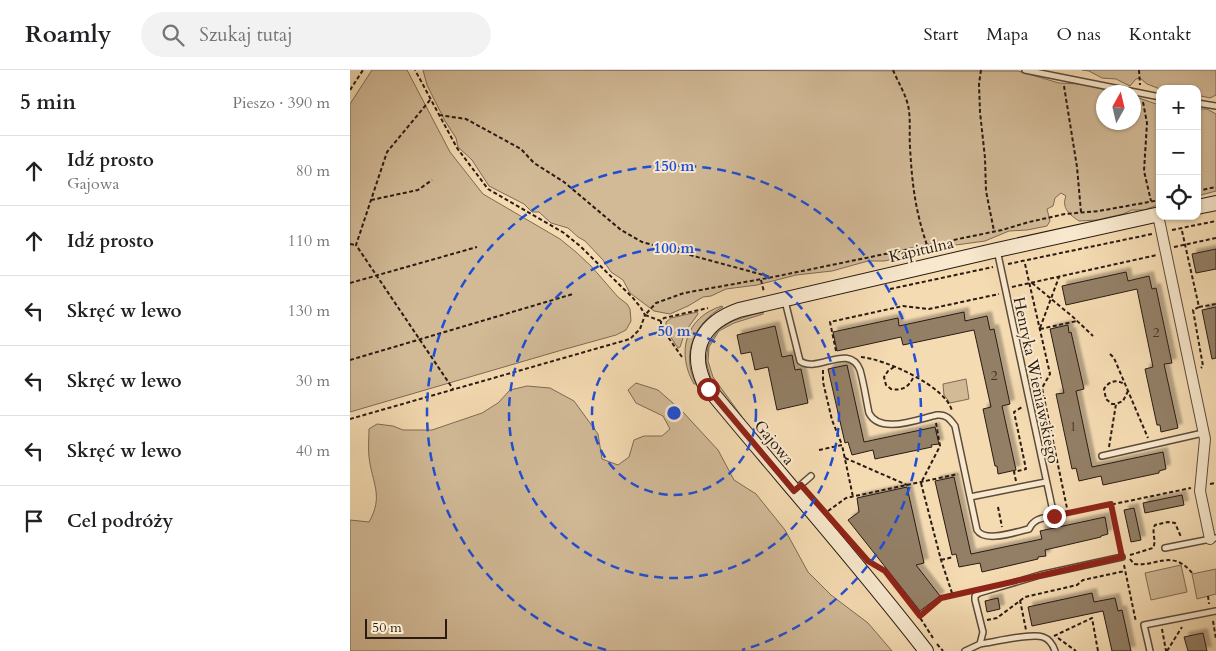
<!DOCTYPE html>
<html lang="pl">
<head>
<meta charset="utf-8">
<style>
  body { margin:0; font-family:Cardo,serif; background:#f2f2f2; color:#202124 }
  .controls { position:absolute; right:15px; top:15px; display:grid; overflow:hidden; border-radius:10px; box-shadow:0 1px 4px #0004 }
  .controls button { width:45px; height:45px; display:grid; place-items:center; padding:0; border:0; border-bottom:1px solid #e0e0e0; background:#fff; color:#202124; font:25px sans-serif }
  .compass { position:absolute; left:746px; top:15px; width:45px; height:45px; border-radius:50%; background:#fff; box-shadow:0 1px 4px #0004; rotate:8deg }
  .scale { position:absolute; left:15px; bottom:12px; width:82px; box-sizing:border-box; padding-left:5px; border:2px solid #291b13; border-top:0; font-size:14px; line-height:18px; white-space:nowrap; color:#291b13; -webkit-text-stroke:4px #f8e8cd; paint-order:stroke }
  .stop { position:absolute; width:15px; height:15px; margin:-11px; border:4px solid #8f2418; border-radius:50%; background:#fff }
  .stop.end { background:#8f2418; border-color:#fff; box-shadow:0 1px 5px #0008 }
  .list { margin:0; padding:0; list-style:none }
  h2 { display:flex; justify-content:space-between; align-items:center; height:65px; margin:0; padding:0 20px; font-size:21px }
  h2 small { font-size:16px; font-weight:400; color:#757577 }
  .list li { display:grid; grid-template-columns:32px 1fr auto; gap:15px; align-items:center; box-sizing:border-box; height:70px; padding:0 20px; border-top:1px solid #e0e0e0 }
  .list b { display:block; font-size:19px; white-space:nowrap }
  .list p { margin:0; font-size:16px; white-space:nowrap; color:#757577 }
  .list em { font-size:16px; font-style:normal; color:#757577 }
  .icon { flex:none; width:28px; height:28px; fill:none; stroke:currentColor; stroke-width:2; stroke-linecap:round; stroke-linejoin:round }
  .map { position:relative; flex:none; width:866px; height:581px; overflow:hidden }
  header { display:flex; align-items:center; gap:30px; box-sizing:border-box; height:70px; padding:0 25px; background:#fff; border-bottom:1px solid #e0e0e0 }
  header strong { font-size:24px }
  nav { display:flex; gap:28px; margin-inline-start:auto; font-size:18px }
  .search { width:350px; height:45px; background:#f2f2f2; display:flex; align-items:center; gap:12px; box-sizing:border-box; padding:0 18px; border-radius:28px; color:#757577; font-size:19px }
  main { display:flex }
  aside { flex:1; background:#fff }
  .map>svg:first-child { display:block }
  .green { fill:#d2ba97; stroke:#7e6a55 }
  .building { fill:#937f66; stroke:#291b13; filter:url(#shadow) }
  .lines { fill:none; stroke-linecap:round; stroke-linejoin:round }
  .lane-casing { stroke:#5c4b3b; stroke-width:8 }
  .street-casing { stroke:#5c4b3b; stroke-width:12 }
  .secondary-casing { stroke:#291b13; stroke-width:16 }
  .path { stroke:#291b13; stroke-width:2; stroke-dasharray:4 2.5; stroke-linecap:butt }
  .lane { stroke:#f8e8cd; stroke-width:5 }
  .street { stroke:#f8e8cd; stroke-width:10 }
  .secondary { stroke:#f8e8cd; stroke-width:14 }
  .route { stroke:#8f2418; stroke-width:6 }
  .ring { fill:none; stroke:#1d4ed8; stroke-width:2.5; stroke-dasharray:9 6 }
  .labels { text-anchor:middle; stroke-width:4; stroke-linejoin:round; paint-order:stroke }
  .number-label { font-size:14px; fill:#443428 }
  .street-label { font-size:16px; fill:#291b13; stroke:#f8e8cd }
  .centre { fill:#1d4ed8; stroke:#f8e8cd; stroke-width:2.5 }
  .ring-label { font-size:15px; text-anchor:middle; font-weight:bold; fill:#1d4ed8; stroke:#f8e8cd; stroke-width:4; stroke-linejoin:round; paint-order:stroke }
</style>
</head>
<body>
<header>
<strong>Roamly</strong>
<div class="search"><svg class="icon" aria-label="search" viewBox="0 0 24 24"><circle cx="10" cy="10" r="6"/><path d="M15 15l6 6"/></svg>Szukaj tutaj</div>
<nav><a>Start</a><a>Mapa</a><a>O nas</a><a>Kontakt</a></nav>
</header>
<main>
<aside>
<h2>5 min<small>Pieszo · 390 m</small></h2>
<ul class="list">
<li><svg class="icon" aria-label="ahead" viewBox="0 0 24 24"><path d="M12 20V5M6 11l6-6 6 6"/></svg><div><b>Idź prosto</b><p>Gajowa</p></div><em>80 m</em></li>
<li><svg class="icon" aria-label="ahead" viewBox="0 0 24 24"><path d="M12 20V5M6 11l6-6 6 6"/></svg><div><b>Idź prosto</b></div><em>110 m</em></li>
<li><svg class="icon" aria-label="left" viewBox="0 0 24 24"><path d="M17 20v-9H6M10 6l-5 5 5 5"/></svg><div><b>Skręć w lewo</b></div><em>130 m</em></li>
<li><svg class="icon" aria-label="left" viewBox="0 0 24 24"><path d="M17 20v-9H6M10 6l-5 5 5 5"/></svg><div><b>Skręć w lewo</b></div><em>30 m</em></li>
<li><svg class="icon" aria-label="left" viewBox="0 0 24 24"><path d="M17 20v-9H6M10 6l-5 5 5 5"/></svg><div><b>Skręć w lewo</b></div><em>40 m</em></li>
<li><svg class="icon" aria-label="arrive" viewBox="0 0 24 24"><path d="M6 21V4h12l-3 4 3 4H6"/></svg><div><b>Cel podróży</b></div></li>
</ul>
</aside>
<div class="map">
<svg width="866" height="581" viewBox="0 0 866 581">
  <defs>
    <filter id="shadow"><feDropShadow dx="4.5" dy="-4.5" stdDeviation="1" flood-color="#0004"/></filter>
  </defs>
  <rect width="100%" height="100%" fill="#f5dbb2"/>
  <filter id="stains"><feTurbulence type="fractalNoise" baseFrequency=".004" numOctaves="4"/><feColorMatrix values="0 0 0 0 .2 0 0 0 0 .09 0 0 0 0 .02 0 0 0 .5 -.17"/></filter>
  <radialGradient id="worn" r=".72"><stop offset=".6" stop-color="#630" stop-opacity="0"/><stop offset="1" stop-color="#630" stop-opacity=".3"/></radialGradient>
  <path class="green" d="M22,0H57L100,82L133,124L210,169L226,182L241,196L268,227L277,234L280,239L281,251L276,260L266,265L212,280L0,342V34Z
    M73,0L668,1L709,13L731,14L766,22H754V52H784V29L789,28L809,35L807,43L810,44V134L794,140H782L773,144L747,150L729,151C720,145 711,138 716,126L711,123L705,128L703,136L697,139L700,151L697,156L677,160L659,161L635,171L606,175L575,183L534,191H518L482,201L446,205L407,215L376,219L361,226L353,227L338,236L320,244L304,241L280,223L273,210L261,202L253,190L235,171L228,167L218,158L201,153L189,142H182L174,134L139,116L122,90L108,77L106,68L95,51L77,15Z
    M732,0H866V25L860,28L847,25V19H810L797,14L790,8L786,9L780,16L766,9L752,8L739,1Z
    M852,39H857L866,44V121L847,126V41Z
    M372,236L373,237C345,252 330,284 346,314H344C326,283 335,247 372,236Z
    M414,241L413,244L384,253L369,261L359,277L358,291L363,307L403,362L430,393V395L389,347L361,309L356,291L358,276L368,260L383,251Z
    M347,242L348,244L335,262L330,277L328,278L316,260V252L321,248Z
    M616,309L619,329L600,333L594,325L593,314Z
    M286,313L308,320L332,341L368,380L384,410L406,424L435,460L458,502L481,525L518,553L542,581H0V450L19,452C34,426 22,413 19,387C18,378 19,368 19,359L27,354L43,356L53,360H82L132,343L148,333L160,320L177,316L200,318L224,331L248,364L252,389L268,395L279,387L284,370L294,366H312L320,359L313,346L286,333L278,320Z
    M831,495L837,522L801,530L795,503Z
    M866,499V524L847,529L842,504Z"/>
  <path class="building" d="M866,179V199L846,203L842,184Z
    M776,202L778,211L799,206L802,219L806,218L822,293L814,294L828,358L811,362L810,355H807L795,299L803,297L787,219L716,235L712,216Z
    M866,237V288L862,289L852,240Z
    M614,242L615,251L637,246L640,260L644,259L660,334L652,336L666,400L648,404L647,396H645L633,339L641,337L624,260L553,275L551,267L487,281L483,262L548,248L549,256Z
    M718,255L719,263L721,262L734,319L726,321L742,397L813,382L816,399L809,401V403L753,415L751,406L729,411L726,398L722,399L706,324L714,323L700,259Z
    M425,256L432,287L442,285L445,300L451,299L458,333L427,340L418,297L405,300L401,282L391,284L387,265Z
    M497,295L514,372L585,357L589,374L581,375L582,377L525,389L523,380L502,385L498,372L495,373L478,299Z
    M604,407L621,484L692,469L690,461L755,447L758,464L751,466V467L695,480L696,486L688,487V489L632,502L630,493L609,497L606,484L602,485L585,411Z
    M557,417L574,493L566,495L590,526L570,541L498,450L509,442L507,428Z
    M832,425L834,435L795,443L793,433Z
    M784,438L791,470L781,472L774,440Z
    M742,523L744,532L765,528L768,541L772,540L781,581H762L753,541L682,556L678,537Z
    M648,528L650,539L637,542L635,531Z
    M853,563L857,581H838L834,567Z"/>
  <g class="lines">
    <g class="lane-casing">
      <path id="lane" d="M675,0L810,27
        M847,33L866,36
        M435,231L450,291C467,304 499,272 510,300C514,314 516,329 519,343C530,365 568,349 587,345C596,344 600,349 605,356L627,460C635,473 665,462 679,459C684,448 693,448 704,446L647,180
        M752,386L853,363
        M446,419L461,406
        M620,427L696,412
        M815,478L866,468
        M630,574C644,572 681,563 693,567C699,569 703,575 705,581
        M615,581L630,574L633,562L625,530V526L629,523L690,505L772,487
        M800,581L794,555L866,541"/>
    </g>
    <g class="street-casing">
      <path id="street" d="M808,145L855,369L850,421L860,469"/>
    </g>
    <g class="secondary-casing">
      <path id="secondary" d="M847,137L866,133
        M576,581C505,489 427,402 354,313C338,277 355,252 389,240L647,180L810,144"/>
    </g>
    <path class="path" d="M543,0C548,12 555,23 558,35C561,48 559,63 560,77C562,113 565,140 577,175
      M631,0L629,14L630,42L635,88L636,121L644,161
      M789,0L790,15
      M714,16L727,97L731,142
      M0,20L13,0
      M80,30L37,82L6,175L103,319
      M793,32L797,53L794,101L801,131
      M89,45L116,49L171,79L184,93L214,112L271,160L292,172L421,207
      M847,121L866,117
      M21,130L68,120L82,110
      M822,160L866,151
      M832,161L849,237L843,240L853,296L851,298
      M0,174L6,175
      M824,177L866,168
      M658,194L802,164
      M675,194L700,304L692,318L718,443
      M411,210L414,222
      M0,213L127,177
      M682,213L723,247L743,266
      M662,217L807,185
      M540,219L643,197
      M849,237L866,234
      M311,251L295,245L306,233L334,223L423,207L652,160L679,152L715,144L749,141L810,130
      M690,258L709,207
      M690,259L727,251
      M486,281L480,252L553,236L579,239L649,224
      M760,284L764,288L798,368
      M332,287L311,257V251L314,248L358,238
      M511,287C535,289 596,316 602,341
      M0,290L223,224
      M544,297L538,301L534,307L536,315L541,319C553,321 559,317 564,306
      M473,300V312L482,350L492,375
      M765,334H762L756,329L754,319C759,311 766,309 774,314
      M0,349L280,269L290,259L295,245L291,238L283,228L230,176L214,163L138,119L107,78L65,0
      M586,353L590,376L571,413L591,490L603,526
      M759,377L766,334L773,331L778,321
      M469,380L492,375L503,427
      M495,388L557,415
      M666,411L664,402L676,399L664,342L672,337
      M860,414L866,413
      M761,434L770,478
      M648,437L652,457
      M478,441L496,428L608,404
      M711,445L841,418
      M780,485L803,478C807,470 801,462 805,455L818,452L825,453L831,467
      M780,489L784,494C807,497 822,478 843,504
      M591,490L603,487
      M774,495L786,552
      M523,496C542,500 572,551 583,568
      M858,526L859,534
      M670,530L676,560
      M569,546L591,528L617,523
      M637,550L647,548L675,527L727,515L733,510L775,501
      M863,551L866,569
      M812,559L816,581
      M704,566L742,548L748,581
      M708,568L726,581
      M587,574L593,581
      M817,581L832,557"/>
    <use href="#lane" class="lane"/>
    <use href="#street" class="street"/>
    <use href="#secondary" class="secondary"/>
  </g>
  <g class="lines">
    <path class="route" d="M358,319L444,421L451,415L518,491L535,501L570,546L591,528L772,487L761,434L704,446"/>
  </g>
  <g class="ring">
    <circle cx="324" cy="343" r="82"/>
    <circle cx="324" cy="343" r="165"/>
    <path d="M256 580A247 247 0 1 1 392 580"/>
  </g>
  <g class="labels">
    <g class="number-label">
      <text x="806" y="267">2</text>
      <text x="644" y="310">2</text>
      <text x="723" y="361">1</text>
    </g>
    <g class="street-label">
      <text transform="translate(571 179) rotate(-13)" y="6">Kapitulna</text>
      <text transform="translate(687 310) rotate(78)" y="6">Henryka Wieniawskiego</text>
      <text transform="translate(425 372) rotate(50)" y="6">Gajowa</text>
    </g>
  </g>
  <circle cx="324" cy="343" r="8" class="centre"/>
  <g class="ring-label">
    <text x="324" y="101">150 m</text>
    <text x="324" y="183">100 m</text>
    <text x="324" y="266">50 m</text>
  </g>
  <rect width="100%" height="100%" filter="url(#stains)"/>
  <rect width="100%" height="100%" fill="url(#worn)"/>
</svg>
<div class="controls">
<button>+</button>
<button>−</button>
<button><svg class="icon" aria-label="locate" viewBox="0 0 24 24"><circle cx="12" cy="12" r="6"/><path d="M12 2v4M12 18v4M2 12h4M18 12h4"/></svg></button>
</div>
<svg class="compass" viewBox="-18 -18 36 36"><path d="M0-13l5 13h-10z" fill="#e53935"/><path d="M0 13l5-13h-10z" fill="#757577"/></svg>
<div class="scale">50 m</div>
<div class="stop" style="left:358px;top:319px"></div>
<div class="stop end" style="left:704px;top:446px"></div>
</div>
</main>
</body>
</html>
